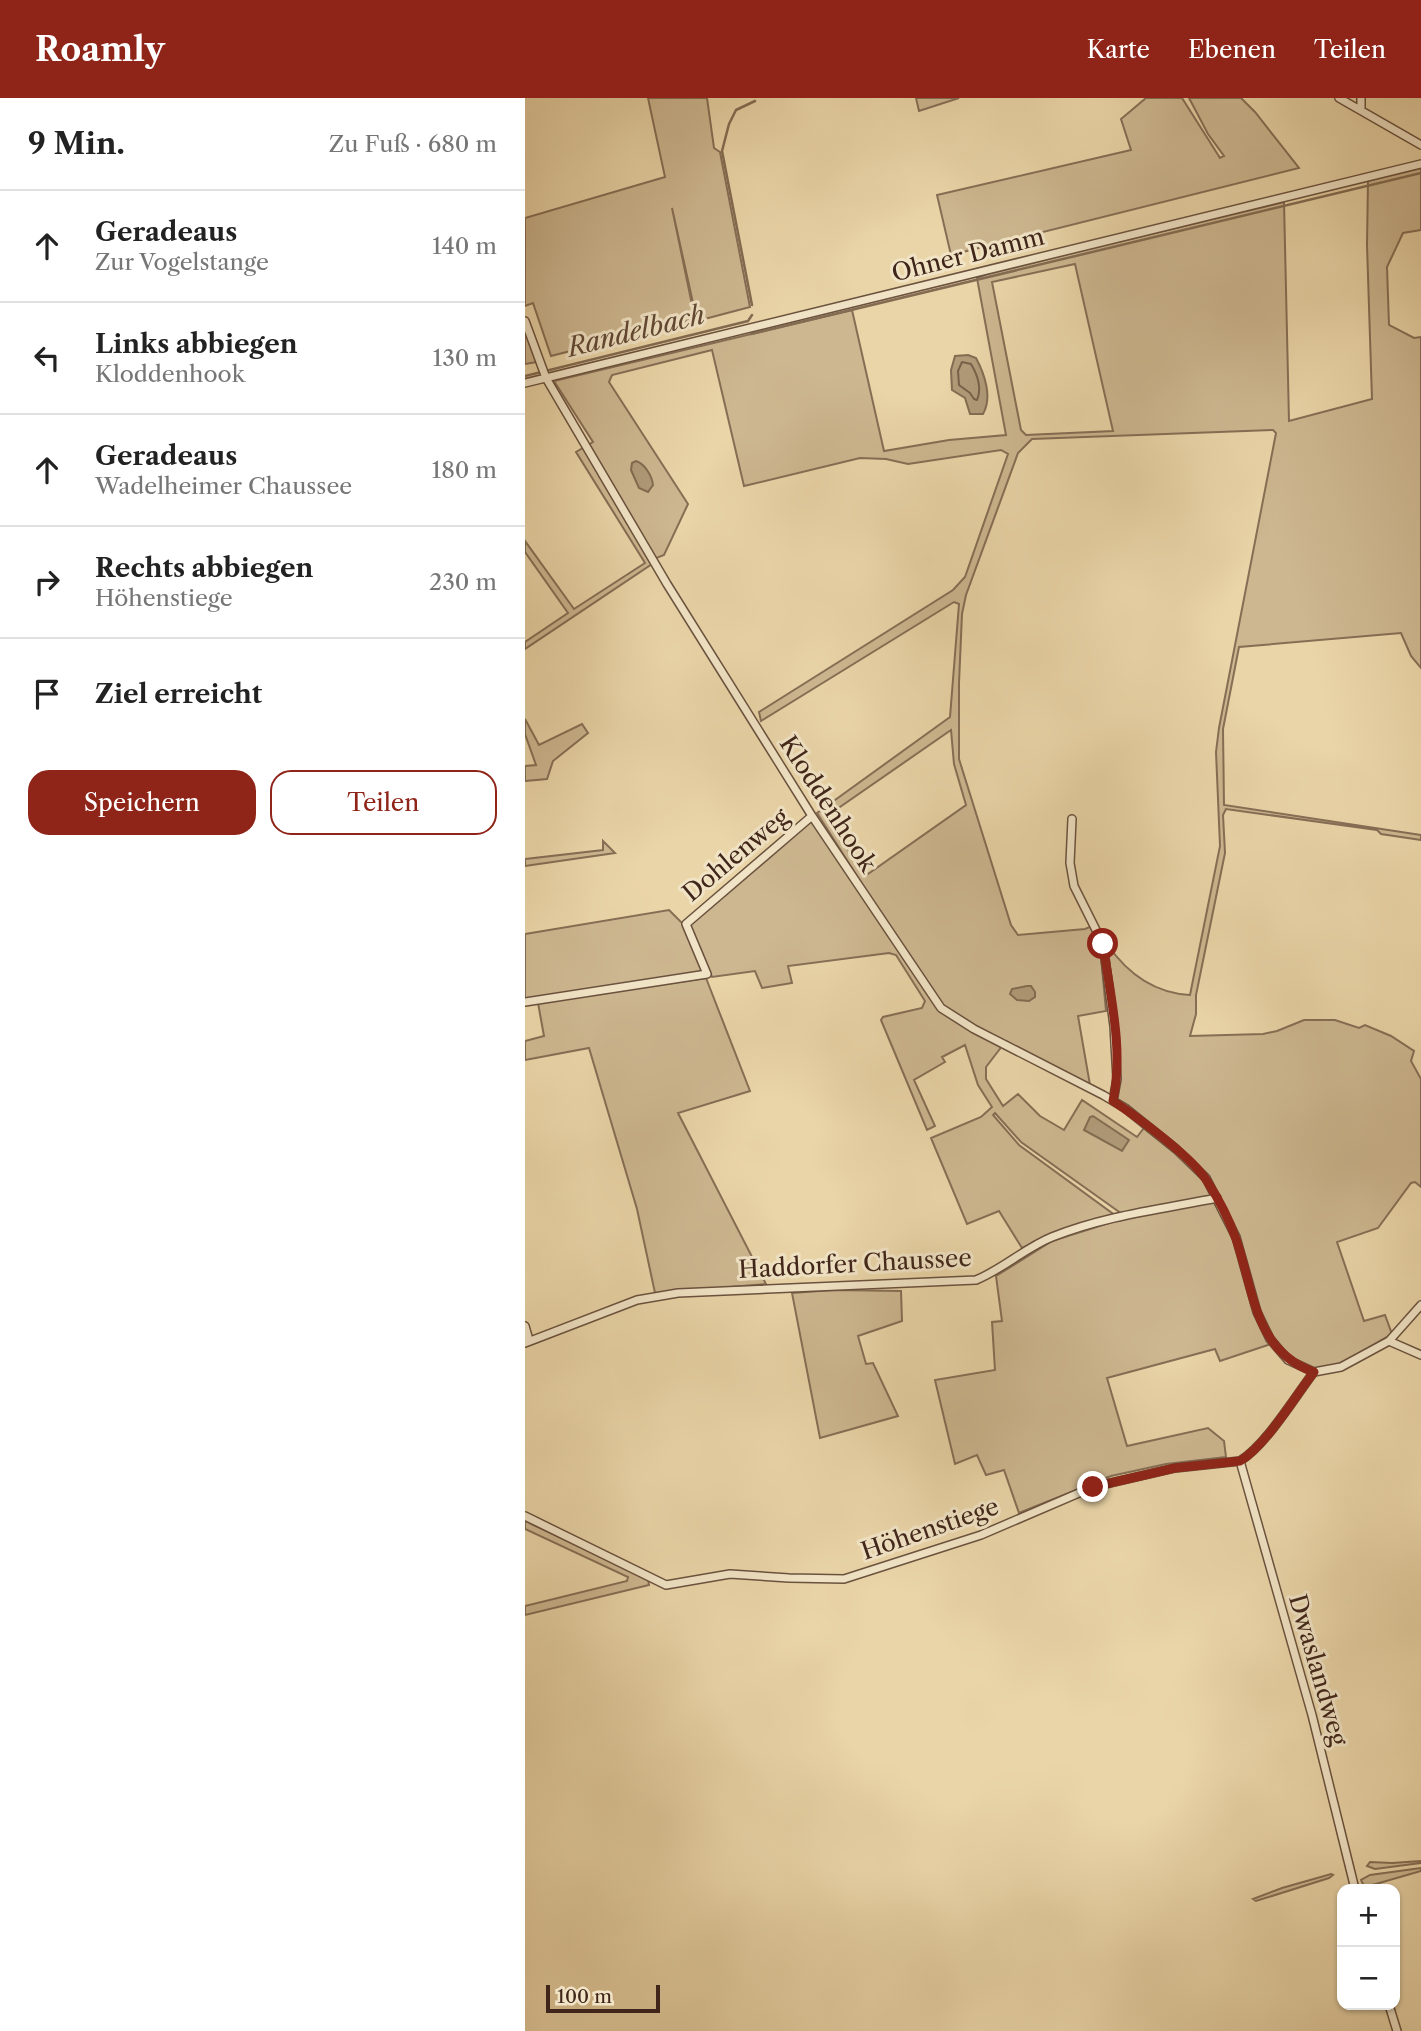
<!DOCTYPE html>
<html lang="de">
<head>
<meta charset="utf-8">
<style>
  body { margin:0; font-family:"Libre Caslon Text",serif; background:#f6f6f6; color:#222 }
  .controls { position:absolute; right:21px; bottom:21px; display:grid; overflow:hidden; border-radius:14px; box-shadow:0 2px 5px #0004 }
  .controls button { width:63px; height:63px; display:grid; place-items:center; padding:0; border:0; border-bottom:2px solid #e0e0e0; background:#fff; color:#222; font:35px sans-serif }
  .scale { position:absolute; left:21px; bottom:18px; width:114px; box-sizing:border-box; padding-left:7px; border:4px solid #40261a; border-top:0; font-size:19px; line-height:24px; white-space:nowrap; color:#40261a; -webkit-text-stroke:5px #f1e4c6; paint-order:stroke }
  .stop { position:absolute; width:21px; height:21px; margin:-16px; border:5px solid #8f2418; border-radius:50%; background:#fff }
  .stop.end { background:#8f2418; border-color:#fff; box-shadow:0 2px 7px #0008 }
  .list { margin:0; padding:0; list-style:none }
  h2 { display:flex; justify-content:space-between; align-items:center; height:91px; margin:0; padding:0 28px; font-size:30px }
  h2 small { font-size:23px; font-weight:400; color:#767676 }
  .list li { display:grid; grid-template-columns:46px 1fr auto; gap:21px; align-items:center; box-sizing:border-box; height:112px; padding:0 28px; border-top:2px solid #e0e0e0 }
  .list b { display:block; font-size:26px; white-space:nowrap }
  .list p { margin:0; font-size:23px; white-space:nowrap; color:#767676 }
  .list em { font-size:23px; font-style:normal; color:#767676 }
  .actions { display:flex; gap:14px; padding:21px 28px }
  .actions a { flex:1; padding:16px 0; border:2px solid #8f2418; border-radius:21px; text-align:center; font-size:24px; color:#8f2418 }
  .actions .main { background:#8f2418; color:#fff }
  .icon { flex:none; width:38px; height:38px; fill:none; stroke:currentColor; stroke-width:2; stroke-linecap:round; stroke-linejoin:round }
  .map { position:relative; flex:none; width:896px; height:1933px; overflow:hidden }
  header { display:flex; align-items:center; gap:42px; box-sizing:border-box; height:98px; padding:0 35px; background:#8f2418; color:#fff }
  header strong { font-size:33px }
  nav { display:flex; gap:38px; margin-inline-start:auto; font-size:24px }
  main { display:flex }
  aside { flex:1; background:#fff }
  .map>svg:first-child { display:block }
  .green { fill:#cdb790; stroke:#866e55; stroke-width:2; fill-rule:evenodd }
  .water { fill:#b09a78; stroke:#836c52; stroke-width:2 }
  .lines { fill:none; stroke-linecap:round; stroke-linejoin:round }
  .shore { stroke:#786049; stroke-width:2 }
  .stream { stroke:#836c52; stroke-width:2.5 }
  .minor-casing { stroke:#6a523e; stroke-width:10 }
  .minor { stroke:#f1e4c6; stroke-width:7 }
  .route { stroke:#8f2418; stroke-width:9 }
  .labels { text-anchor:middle; stroke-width:6; stroke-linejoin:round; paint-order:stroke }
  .street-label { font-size:24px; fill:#40261a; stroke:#f1e4c6 }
  .water-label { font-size:26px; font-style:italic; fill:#624936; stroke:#f1e4c6 }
</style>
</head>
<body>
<header>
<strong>Roamly</strong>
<nav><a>Karte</a><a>Ebenen</a><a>Teilen</a></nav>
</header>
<main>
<aside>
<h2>9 Min.<small>Zu Fuß · 680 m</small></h2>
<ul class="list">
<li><svg class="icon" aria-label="ahead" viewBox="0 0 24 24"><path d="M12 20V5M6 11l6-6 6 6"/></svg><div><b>Geradeaus</b><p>Zur Vogelstange</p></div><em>140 m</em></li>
<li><svg class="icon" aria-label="left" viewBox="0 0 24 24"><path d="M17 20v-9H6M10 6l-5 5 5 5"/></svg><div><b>Links abbiegen</b><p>Kloddenhook</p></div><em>130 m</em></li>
<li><svg class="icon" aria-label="ahead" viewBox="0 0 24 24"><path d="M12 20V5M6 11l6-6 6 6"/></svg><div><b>Geradeaus</b><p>Wadelheimer Chaussee</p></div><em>180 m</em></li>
<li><svg class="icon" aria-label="right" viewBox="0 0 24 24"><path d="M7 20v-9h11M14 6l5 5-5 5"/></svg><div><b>Rechts abbiegen</b><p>Höhenstiege</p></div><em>230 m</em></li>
<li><svg class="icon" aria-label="arrive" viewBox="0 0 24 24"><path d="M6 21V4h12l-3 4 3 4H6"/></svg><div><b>Ziel erreicht</b></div></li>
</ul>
<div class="actions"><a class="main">Speichern</a><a>Teilen</a></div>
</aside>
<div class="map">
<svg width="896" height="1933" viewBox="0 0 896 1933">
  <rect width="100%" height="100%" fill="#ead5a8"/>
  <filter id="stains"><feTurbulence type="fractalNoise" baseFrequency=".00286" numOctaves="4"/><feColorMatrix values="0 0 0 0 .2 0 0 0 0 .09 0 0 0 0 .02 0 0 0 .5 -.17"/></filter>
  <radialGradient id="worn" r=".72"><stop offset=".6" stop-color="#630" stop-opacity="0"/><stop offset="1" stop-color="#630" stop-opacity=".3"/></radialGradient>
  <path class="green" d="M123,0H182L189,50L195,54L225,209L172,223L147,110L170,221L26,258L8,205L0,208V120L140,79Z
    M391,0H434L394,13Z
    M621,0H657L695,60L699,58L683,36L664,0H716L730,14L774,70L426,157L412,97L606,52L596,21Z
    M896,67V132L878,135L862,169L864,227L889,240L896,239V570L886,558L876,535L714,549L698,631L699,707L896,737V742L856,736L852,732L701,711L698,717L700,755L671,897V916L665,938L738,936L752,933L779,922H810L834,930L840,927L866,938L889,953L886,963L896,981V1089L890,1084L886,1085L853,1130L812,1144L839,1223L860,1217L867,1236L817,1265L789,1271L765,1261L747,1239L735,1214L713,1139L683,1078L591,1001C602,958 587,892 582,846C602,875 628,895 665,897L695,748L691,654L694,630L751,335L748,332L507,341L493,355L441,497L437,516L434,585V661L486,827L493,837L560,831L567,828L575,847L581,913L553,918L565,987L481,943L461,969V981L478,1008L493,996L515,1018L539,1032L557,1002L612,1039L619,1030L650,1053L679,1081L709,1141L746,1246L695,1263L690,1251L582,1280L602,1348L683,1330L699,1343L701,1359L641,1366L586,1378L494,1415L479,1372L461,1377L452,1357L430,1366L410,1282L470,1272L467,1224L477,1223L471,1178L527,1143L597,1121V1116L496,1044L470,1015L468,1017L494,1047L591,1118L526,1138L497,1150L474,1113L442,1126L406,1040L456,1019L467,1009L453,987L440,947L417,959L420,964L389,982L410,1028L402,1032L356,922L358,919L397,910L400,903L371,857L364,855L263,868L267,885L237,890L230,873L187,879L164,825L286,722L366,842L372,841L292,715L425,619L434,506L429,504L236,623L234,614L428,492L440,479L483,356L476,352L383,366L361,361L335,360L219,388L187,252L87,277L84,284L163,406L139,457L126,462L127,466L0,551V544L43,515L0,454V443L49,511L120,465L51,354L68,344L29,283L327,212L359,353L424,342L481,337L452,180L464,175L759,104L764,323L847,301L842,147L843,81ZM550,166L588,333L501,337L496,332L467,184ZM426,632L429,666L441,707L340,778L302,718Z
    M0,230L12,264L0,266Z
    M0,621L14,647L57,626L63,635L28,663L22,681L0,683V668L11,667L0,636Z
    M78,743L90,755L0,768V761L78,752Z
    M144,812L159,827L178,874L0,903V836Z
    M181,880L225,993L153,1015L241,1186L130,1195L112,1111L64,950L0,962V943L19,938L13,905Z
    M309,1192L376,1193L377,1223L333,1238L341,1266L348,1265L373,1318L295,1340L267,1195Z
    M0,1423L123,1481L124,1487L0,1517V1508L102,1483L103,1479L0,1431Z
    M896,1763V1765L850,1771L842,1768L845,1764L867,1765Z
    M896,1770V1773L844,1788H839L836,1782L845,1777Z
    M806,1776L808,1777L804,1780L731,1803L728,1801L757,1790Z"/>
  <path class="water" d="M443,257L451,260C459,275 468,299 458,316H445L440,300L427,292L426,272L430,258Z
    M111,363C120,366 127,378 128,387L123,394L114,390L106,372L107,365Z
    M502,888H506L510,894V899L504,903L492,902L485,896L487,891Z
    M568,1018L604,1042L597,1053L559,1032L565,1019Z"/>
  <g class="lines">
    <path class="shore" d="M437,264L446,266C452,276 457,290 452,302L449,301L445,295L434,287L433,273Z"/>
    <path class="stream" d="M227,207L197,53L204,26L211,12L230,3
      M226,236L896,75
      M0,278L223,223L227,217"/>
    <g class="minor-casing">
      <path id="minor" d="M814,0L896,47
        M836,0V11
        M0,223L21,280L142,486L287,718L416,910L449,931L578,997L600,1010L651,1051L681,1080L711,1139L732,1214L745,1241L763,1262L789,1274L816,1269L864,1243L896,1207
        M0,285L896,66
        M547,721L545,765L549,788L578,846L589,928L592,981L588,1003
        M0,904L182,876L161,826L287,718
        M0,1228L4,1242
        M864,1243L896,1257
        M0,1245L112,1202L153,1195L451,1182C478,1171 500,1150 527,1139C579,1118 637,1111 692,1100
        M715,1363L787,1617L830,1791
        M0,1418L141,1487L205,1476L264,1480L319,1481L456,1437L568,1389L650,1370L715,1363C741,1347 769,1300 789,1274
        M864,1907L872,1933"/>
    </g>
    <use href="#minor" class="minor"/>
  </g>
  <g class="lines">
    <path class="route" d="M568,1389L650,1370L715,1363C742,1346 769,1300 789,1274C729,1253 729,1192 711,1141C704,1121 693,1100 682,1083C668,1060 611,1018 588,1003C599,952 585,897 578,846"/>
  </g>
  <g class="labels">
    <g class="street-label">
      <text transform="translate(443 157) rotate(-14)" y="8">Ohner Damm</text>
      <text transform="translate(303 706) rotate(57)" y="8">Kloddenhook</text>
      <text transform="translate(211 757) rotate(-40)" y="8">Dohlenweg</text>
      <text transform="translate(330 1166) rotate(-3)" y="8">Haddorfer Chaussee</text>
      <text transform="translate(405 1431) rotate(-19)" y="8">Höhenstiege</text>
      <text transform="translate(793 1572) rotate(74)" y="8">Dwaslandweg</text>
    </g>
    <g class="water-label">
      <text transform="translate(111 233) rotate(-14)" y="9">Randelbach</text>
    </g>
  </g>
  <rect width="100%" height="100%" filter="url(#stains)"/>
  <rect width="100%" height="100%" fill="url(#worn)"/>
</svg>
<div class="controls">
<button>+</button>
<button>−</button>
</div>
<div class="scale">100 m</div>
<div class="stop" style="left:578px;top:846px"></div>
<div class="stop end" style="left:568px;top:1389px"></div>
</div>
</main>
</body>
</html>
